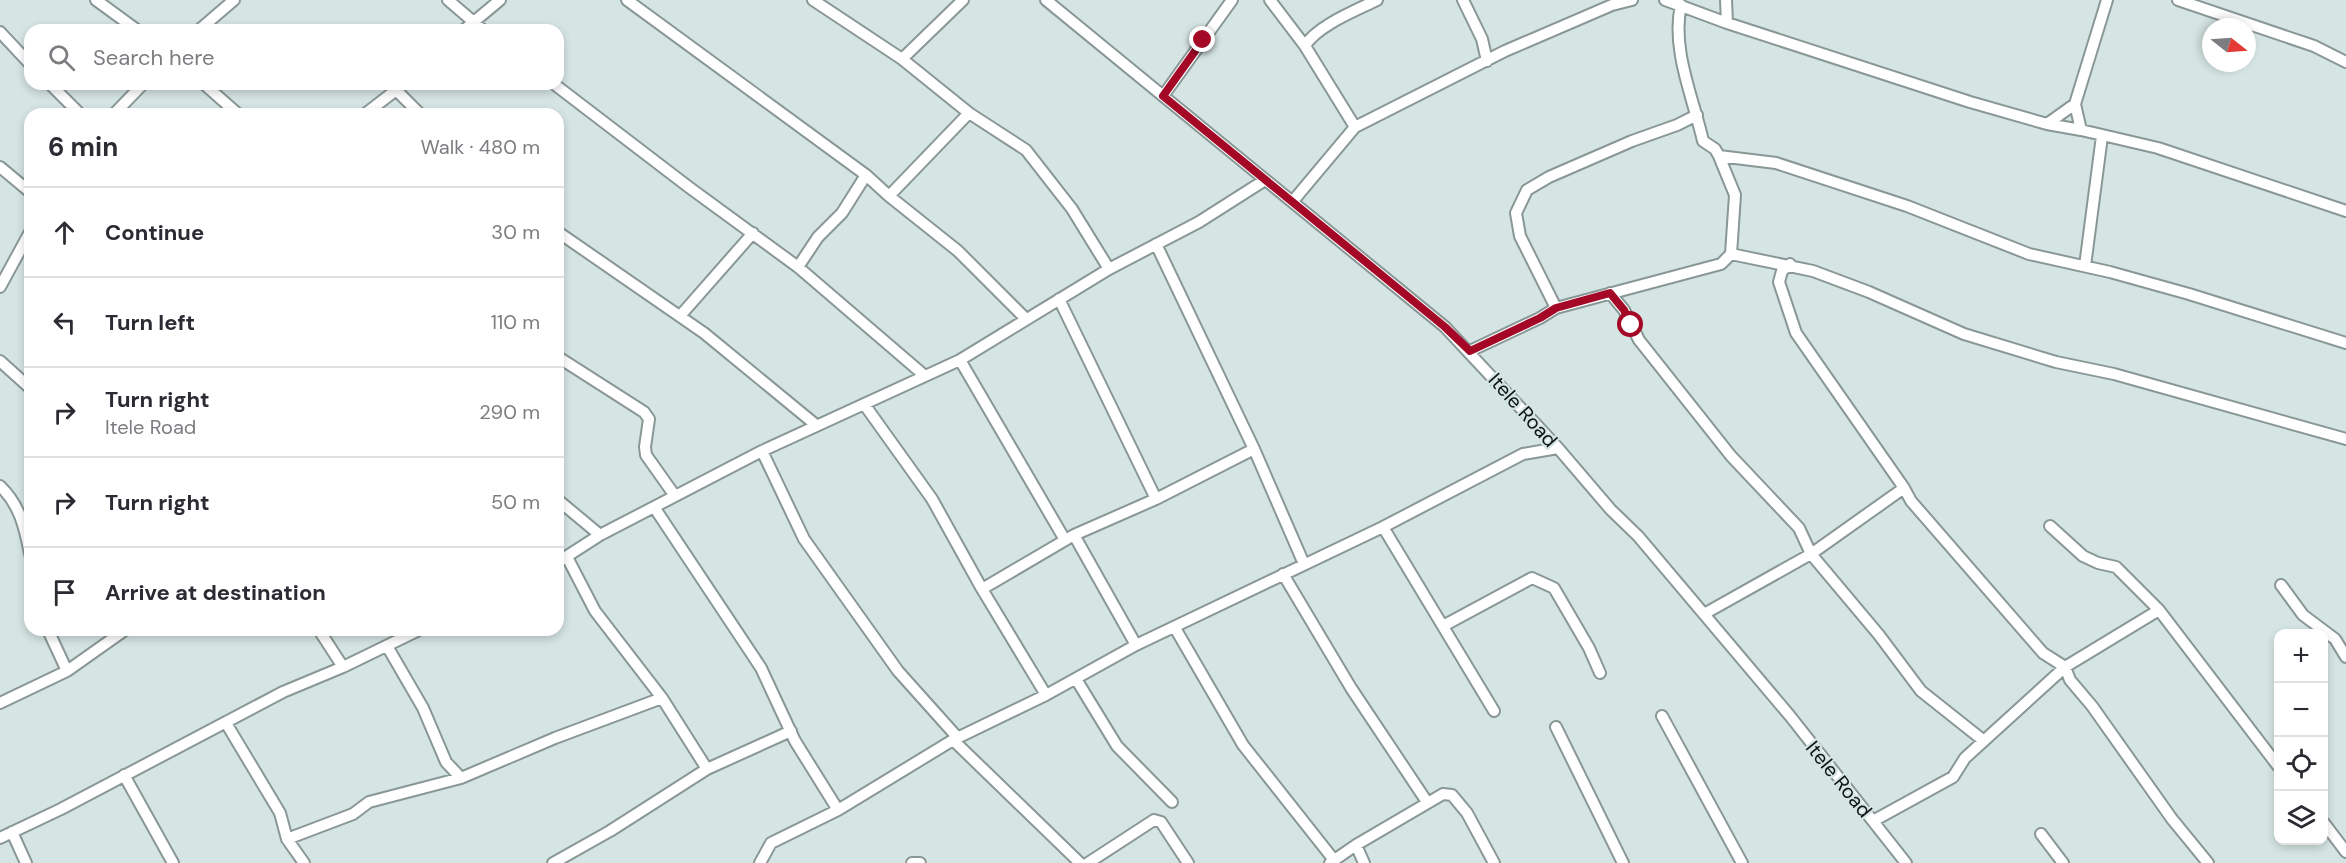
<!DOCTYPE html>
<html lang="en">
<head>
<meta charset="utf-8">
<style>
  body { margin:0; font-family:"DM Sans",sans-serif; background:#f7f7f7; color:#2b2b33 }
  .controls { position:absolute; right:18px; bottom:18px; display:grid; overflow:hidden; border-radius:12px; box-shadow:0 3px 9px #0003 }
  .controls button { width:54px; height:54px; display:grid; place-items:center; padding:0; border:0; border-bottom:2px solid #e1e1e2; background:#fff; color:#2b2b33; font:30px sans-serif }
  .compass { position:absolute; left:2202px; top:18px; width:54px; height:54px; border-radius:50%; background:#fff; box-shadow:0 3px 9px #0003; rotate:107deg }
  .stop { position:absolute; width:18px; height:18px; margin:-14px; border:4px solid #a40826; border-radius:50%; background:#fff }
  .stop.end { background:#a40826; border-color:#fff; box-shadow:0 2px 6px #0008 }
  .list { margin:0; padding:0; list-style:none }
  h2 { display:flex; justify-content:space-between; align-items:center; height:78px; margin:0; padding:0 24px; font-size:26px }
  h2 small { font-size:20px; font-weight:400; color:#7c7c81 }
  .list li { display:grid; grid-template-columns:39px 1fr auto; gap:18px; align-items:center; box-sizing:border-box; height:90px; padding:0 24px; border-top:2px solid #e1e1e2 }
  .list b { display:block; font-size:22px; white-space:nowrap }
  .list p { margin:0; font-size:20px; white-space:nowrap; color:#7c7c81 }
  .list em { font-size:20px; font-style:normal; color:#7c7c81 }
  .icon { flex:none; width:33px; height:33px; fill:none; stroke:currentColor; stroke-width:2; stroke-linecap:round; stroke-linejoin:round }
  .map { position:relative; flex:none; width:2346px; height:863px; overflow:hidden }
  .search { position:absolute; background:#fff; box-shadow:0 3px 9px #0003; left:24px; top:24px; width:540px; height:66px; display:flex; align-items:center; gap:15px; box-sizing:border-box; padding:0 21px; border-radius:18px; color:#7c7c81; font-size:22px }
  .panel { position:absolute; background:#fff; box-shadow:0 3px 9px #0003; left:24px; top:108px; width:540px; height:528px; border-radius:18px }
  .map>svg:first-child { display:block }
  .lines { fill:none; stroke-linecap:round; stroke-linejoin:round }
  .minor-casing { stroke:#899796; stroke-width:14 }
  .minor { stroke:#fff; stroke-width:10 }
  .route { stroke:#a40826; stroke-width:8 }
  .labels { text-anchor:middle; stroke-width:4.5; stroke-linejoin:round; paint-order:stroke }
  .street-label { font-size:20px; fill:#0e1313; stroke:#d5e5e3 }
</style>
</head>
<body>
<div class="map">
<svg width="2346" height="863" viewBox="0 0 2346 863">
  <rect width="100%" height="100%" fill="#d5e5e3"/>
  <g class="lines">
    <g class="minor-casing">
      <path id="minor" d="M96,0L137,30
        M448,0L483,30
        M627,0L866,175L889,196L958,251L1026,319
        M813,0L902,59L969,113L1026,150L1072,209L1109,269
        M1046,0L1445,327L1558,448L1611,510L1638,536L1790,716L1906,863
        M1270,0L1305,46L1355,127
        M1463,0L1482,39L1487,61
        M1665,0L1727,23L1970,102L2047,124L2081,130L2158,148L2346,211
        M1726,0L1727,23
        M2178,0L2314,46L2346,62
        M199,30L234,0
        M464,30L500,0
        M0,32L30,64
        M1305,46C1316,26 1357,10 1377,0
        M902,59L963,0
        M50,84L80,114
        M204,84L238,114
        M554,84L690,188L798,267L925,376
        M396,90L420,114
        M1163,96L1232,0
        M114,114L143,84
        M365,114L404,84
        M2047,124L2075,104
        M2081,130L2075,104L2107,0
        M1719,156L1776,163L1907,206L2029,254L2110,272L2189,294L2346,343
        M0,167L30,192
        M889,196L969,113
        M1293,201L1355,127L1505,51L1612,5L1632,0
        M558,232L704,333L816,425
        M1156,244L1254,449L1304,564
        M1731,254L1813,271L1869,292L1964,334L2056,362L2114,374L2346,439
        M1790,264L1782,271L1779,282L1796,333L1904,488
        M2085,266L2102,136
        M798,267L818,237L842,213L866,175
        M0,287L30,232
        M1610,293L1624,310L1639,340L1731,456L1799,528L1811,554L1879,635L1921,691L1984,741
        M1059,299L1156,499
        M1556,308L1520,236L1516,213L1527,190L1549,177L1632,141L1677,125L1697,115
        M680,316L753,233
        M1470,351L1540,318L1556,308L1721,264L1731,254L1735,195L1719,156L1715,149L1703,141C1693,97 1671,49 1681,5
        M558,357L644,412L649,419L645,447L646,455L675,496
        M960,360L1065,540
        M0,361L30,388
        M864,404L932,499L982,589L1046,695
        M762,451L804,539L898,671L958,738
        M0,486C20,505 25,528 30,554
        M558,500L600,535
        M654,507L761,668L795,741L838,810
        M2050,526L2083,556L2098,563L2116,567L2159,610L2278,766
        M1383,527L1494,711
        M1074,535L1136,645
        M567,557L595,611L662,698L707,769
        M558,562L600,535L762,451L960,360L1109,269L1199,222L1265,180
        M1283,574L1351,688L1427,802
        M2281,585L2303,615L2335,639L2346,657
        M982,589L1074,535L1156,499L1254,449
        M1704,614L1811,554L1904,488L1911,501L2043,653L2065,667L2070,680L2092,706L2172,819L2208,863
        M1443,626L1532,578L1554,588L1589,648L1600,673
        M1175,628L1243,745L1334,860
        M48,630L67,671
        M319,630L343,667
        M387,646L423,708L446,762L461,778
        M1076,679L1117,746L1172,802
        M0,703L67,671L125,630
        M1662,716L1742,863
        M226,723L280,813L287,839L304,863
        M1556,727L1623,863
        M953,740L1080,863
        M124,775L173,863
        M1873,821L1953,777L1965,758L2065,667L2159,610
        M2324,823L2346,852
        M12,832L26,863
        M2041,834L2063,863
        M0,838L61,809L283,692L343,667L419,630
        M287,839L353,814L369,802L461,778L555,738L662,698
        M1356,845L1364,863
        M553,863L610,831L707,769L791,731
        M760,863L771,843L838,810L953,740L1046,695L1136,645L1383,527L1523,454L1558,448
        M912,863H920
        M1088,863L1154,820L1161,822L1188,863
        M1330,863L1356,845L1443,794L1452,795L1467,813L1494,863"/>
    </g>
    <use href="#minor" class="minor"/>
  </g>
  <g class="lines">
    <path class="route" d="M1203,40L1163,96L1378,272L1445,327L1470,351L1540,318L1556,308L1610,293L1624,310L1631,325"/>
  </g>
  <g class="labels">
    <g class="street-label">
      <text transform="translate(1523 410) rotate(48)" y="7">Itele Road</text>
      <text transform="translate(1839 779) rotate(51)" y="7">Itele Road</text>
    </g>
  </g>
</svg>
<div class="controls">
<button>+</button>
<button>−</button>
<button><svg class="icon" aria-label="locate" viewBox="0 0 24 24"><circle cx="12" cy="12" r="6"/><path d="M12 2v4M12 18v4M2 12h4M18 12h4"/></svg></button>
<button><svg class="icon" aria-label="layers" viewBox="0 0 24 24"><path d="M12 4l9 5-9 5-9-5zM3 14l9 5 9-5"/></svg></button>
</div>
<svg class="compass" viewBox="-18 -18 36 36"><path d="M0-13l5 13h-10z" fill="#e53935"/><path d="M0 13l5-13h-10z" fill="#7c7c81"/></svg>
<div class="stop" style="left:1631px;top:325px"></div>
<div class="stop end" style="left:1203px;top:40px"></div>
<div class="search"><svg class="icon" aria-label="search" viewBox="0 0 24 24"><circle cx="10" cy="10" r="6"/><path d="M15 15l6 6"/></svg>Search here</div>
<section class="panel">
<h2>6 min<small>Walk · 480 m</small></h2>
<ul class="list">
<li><svg class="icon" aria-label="ahead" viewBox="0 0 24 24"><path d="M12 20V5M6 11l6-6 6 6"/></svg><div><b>Continue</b></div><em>30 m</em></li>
<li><svg class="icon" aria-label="left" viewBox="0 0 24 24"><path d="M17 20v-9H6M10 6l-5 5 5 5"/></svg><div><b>Turn left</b></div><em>110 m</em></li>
<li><svg class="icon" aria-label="right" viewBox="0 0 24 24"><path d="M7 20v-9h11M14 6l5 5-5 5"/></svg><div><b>Turn right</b><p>Itele Road</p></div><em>290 m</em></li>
<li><svg class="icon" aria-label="right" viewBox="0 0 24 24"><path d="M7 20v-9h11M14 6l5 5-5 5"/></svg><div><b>Turn right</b></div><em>50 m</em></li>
<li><svg class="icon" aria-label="arrive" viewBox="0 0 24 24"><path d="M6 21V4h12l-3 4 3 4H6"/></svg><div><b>Arrive at destination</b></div></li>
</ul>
</section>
</div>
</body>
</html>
